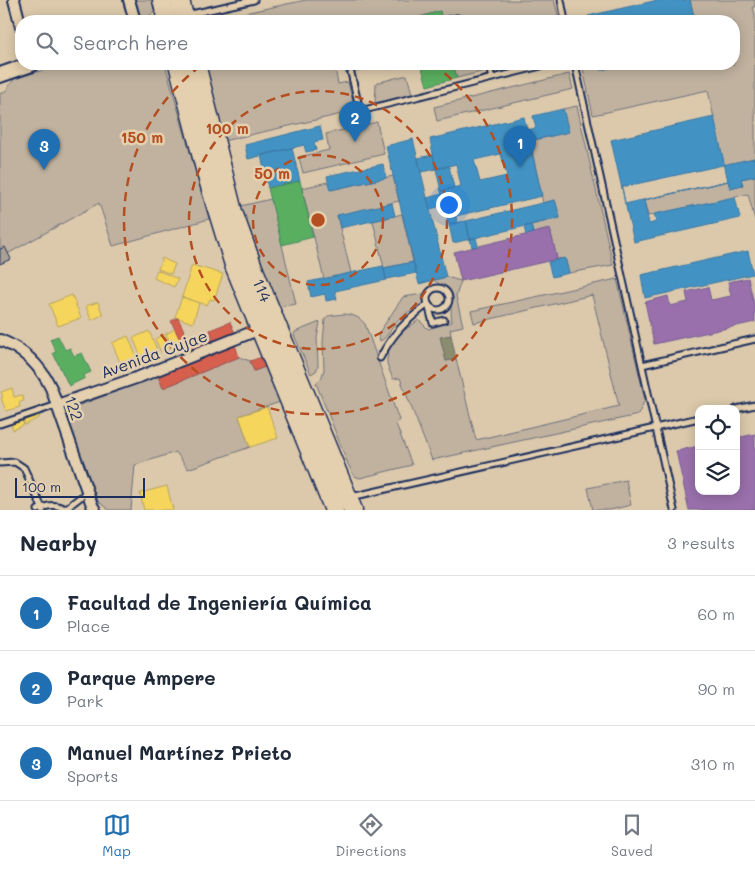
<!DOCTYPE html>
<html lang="en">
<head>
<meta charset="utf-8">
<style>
  body { margin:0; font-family:Mali,sans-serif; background:#f6f6f7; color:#1f2937 }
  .controls { position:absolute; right:15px; bottom:15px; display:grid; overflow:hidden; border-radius:10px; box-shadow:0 2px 12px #0003 }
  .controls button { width:45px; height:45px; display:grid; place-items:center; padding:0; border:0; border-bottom:1px solid #e0e1e3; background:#fff; color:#1f2937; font:25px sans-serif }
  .scale { position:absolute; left:15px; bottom:12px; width:130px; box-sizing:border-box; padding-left:5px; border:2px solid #1b2f5e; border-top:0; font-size:14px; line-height:18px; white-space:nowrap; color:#1b2f5e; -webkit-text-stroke:4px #e4cfae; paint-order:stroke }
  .you { position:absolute; left:448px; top:204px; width:18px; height:18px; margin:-12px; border:4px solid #fff; border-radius:50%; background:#1a73e8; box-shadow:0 0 0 8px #1a73e833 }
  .badge { display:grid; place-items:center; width:32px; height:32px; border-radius:50%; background:#1f6fb2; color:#fff; font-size:16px; font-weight:700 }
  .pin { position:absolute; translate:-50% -41px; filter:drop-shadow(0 1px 2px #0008) }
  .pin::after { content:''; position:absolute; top:26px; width:18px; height:15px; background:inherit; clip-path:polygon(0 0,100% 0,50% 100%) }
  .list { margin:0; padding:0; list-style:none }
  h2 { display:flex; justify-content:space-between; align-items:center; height:65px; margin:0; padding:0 20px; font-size:21px }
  h2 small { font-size:16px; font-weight:400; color:#747a83 }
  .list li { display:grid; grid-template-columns:32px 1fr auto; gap:15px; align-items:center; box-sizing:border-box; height:75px; padding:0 20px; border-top:1px solid #e0e1e3 }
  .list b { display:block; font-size:19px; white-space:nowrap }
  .list p { margin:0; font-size:16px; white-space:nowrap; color:#747a83 }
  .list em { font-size:16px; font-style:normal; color:#747a83 }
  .icon { flex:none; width:28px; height:28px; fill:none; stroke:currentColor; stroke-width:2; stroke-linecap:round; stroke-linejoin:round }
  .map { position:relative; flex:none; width:755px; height:510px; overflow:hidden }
  .search { position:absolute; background:#fff; box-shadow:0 2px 12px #0003; left:15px; right:15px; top:15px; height:55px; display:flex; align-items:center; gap:12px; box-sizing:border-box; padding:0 18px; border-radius:20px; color:#747a83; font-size:19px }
  .sheet { height:290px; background:#fff }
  nav { display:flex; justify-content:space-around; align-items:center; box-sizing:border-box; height:70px; border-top:1px solid #e0e1e3; background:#fff; font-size:14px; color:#747a83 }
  nav a { display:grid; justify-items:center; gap:2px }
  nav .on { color:#1f6fb2 }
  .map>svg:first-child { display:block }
  .green { fill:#c0b29f; stroke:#6e707e }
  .homes { fill:#f6d55c; stroke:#b4a35d }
  .shops { fill:#d6604d; stroke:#9e5152 }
  .offices { fill:#9970ab; stroke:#735c94 }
  .schools { fill:#4393c3; stroke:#3775a5; fill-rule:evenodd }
  .public { fill:#5aae61; stroke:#478860 }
  .industry { fill:#8c8c6e; stroke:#6a7069 }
  .building { fill:#aaa096; stroke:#1b2f5e }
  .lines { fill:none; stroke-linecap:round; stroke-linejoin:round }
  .lane-casing { stroke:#1b2f5e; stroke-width:9 }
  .street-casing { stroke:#1b2f5e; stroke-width:14 }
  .secondary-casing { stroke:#1b2f5e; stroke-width:18 }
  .highway-casing { stroke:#1b2f5e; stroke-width:21 }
  .lane { stroke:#e4cfae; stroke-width:5 }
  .street { stroke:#e4cfae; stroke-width:10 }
  .secondary { stroke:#e4cfae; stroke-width:14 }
  .highway { stroke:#e4cfae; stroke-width:18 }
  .ring { fill:none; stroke:#b54e20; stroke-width:2.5; stroke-dasharray:9 6 }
  .labels { text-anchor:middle; stroke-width:5; stroke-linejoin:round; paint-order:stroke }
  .street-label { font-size:16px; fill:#1b2f5e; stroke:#e4cfae }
  .centre { fill:#b54e20; stroke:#e4cfae; stroke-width:2.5 }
  .ring-label { font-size:15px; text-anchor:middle; font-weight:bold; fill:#b54e20; stroke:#e4cfae; stroke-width:5; stroke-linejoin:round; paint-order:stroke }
</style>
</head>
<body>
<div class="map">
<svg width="755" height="510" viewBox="0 0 755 510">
  <rect width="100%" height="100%" fill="#dcc9ab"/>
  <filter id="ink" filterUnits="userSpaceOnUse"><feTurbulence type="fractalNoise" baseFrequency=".02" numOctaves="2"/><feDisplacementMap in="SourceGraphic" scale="10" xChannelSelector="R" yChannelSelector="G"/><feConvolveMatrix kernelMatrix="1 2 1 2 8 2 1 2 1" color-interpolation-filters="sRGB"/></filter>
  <g filter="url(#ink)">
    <path class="green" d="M135,0H155L158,10L141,21Z
      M306,0H554L560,21H442L440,11L406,21H207Z
      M690,0H755V6L753,7L755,15V158L724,165L708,90L593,115L582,64H599L600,70L628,64H673L674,66L682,64H734V21H695Z
      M63,64H165L209,219L113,246L99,203L0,258V94L5,92L14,79Z
      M205,64H334L338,84L348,82L355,111L223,141Z
      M453,64H513L457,78Z
      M569,74L573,89L437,121L434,107Z
      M407,75L412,94L375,103L376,83Z
      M577,106L613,265L569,273L565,258L557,259L550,229L533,233L531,225L560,218L555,200L543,203L530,141L568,132L563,109Z
      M377,122L384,154L303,173L299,157L329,150L326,134Z
      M393,176L399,201L337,216L351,273L324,279L302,188L328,182L331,190Z
      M755,176V220L748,194L648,216L644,200L728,181L730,188L743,185L741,179Z
      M271,199L296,304L278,307L241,206Z
      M402,214L413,262L384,268L373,221Z
      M446,277L461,281L456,296L463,326L450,329L451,335L441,338L446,361L456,359L476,440L619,406L592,295L474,323L471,311L617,279L645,400L638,415L432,460L400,378L393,379C391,374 388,368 387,363C386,342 404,330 419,320L428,329L452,322C450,312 452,304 451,294L434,280Z
      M423,294L422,305C414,309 405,313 398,320C392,326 388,338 380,341L378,334L403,297Z
      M344,314C354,315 359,317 365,324L399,420L396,424L412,465L360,478L354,476L348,464L316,383L321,379L324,370L323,342L325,319L328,316Z
      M320,322L317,338L318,366L316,371L311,374L294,335L295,332Z
      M239,357L250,361L254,371L265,367L280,402L239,416L250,447L188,469L176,452L135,465L131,510H109L95,499L64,411L158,376L163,388Z
      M626,480L631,505L610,510H593L588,488Z"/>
    <path class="homes" d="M162,258L175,264L171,274L158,269Z
      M192,265L223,274L214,300L210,299L207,305L182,297Z
      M157,270L178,279L174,287L154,278Z
      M72,295L81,318L58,326L49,304Z
      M182,297L199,303L193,323L175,317Z
      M98,302L103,315L91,320L86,306Z
      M175,329L182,344L173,349L166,334Z
      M149,331L158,352L142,359L133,338Z
      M164,334L170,348L161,352L155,339Z
      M128,336L138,360L122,367L112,343Z
      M12,388L14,397L22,395L24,401L19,402L20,407L6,411L1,398L3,397L1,392Z
      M267,407L278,438L250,447L239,416Z
      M38,413L40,417L25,425L23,419Z
      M21,418L24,425L13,430L10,422Z
      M167,486L173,510H144L140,493Z"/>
    <path class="shops" d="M178,318L189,341L182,344L171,321Z
      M230,322L235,333L214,341L210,330Z
      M209,333L213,341L193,350L189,341Z
      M235,345L239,357L163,388L158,376Z
      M262,357L265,367L254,371L250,361Z"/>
    <path class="offices" d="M550,229L557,259L461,281L454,252Z
      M748,278L755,308V322L654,344L645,302L668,296L670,306L688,302L686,292L708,287L711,300L731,296L728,282Z
      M755,434V510H689L676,451L699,446V491H736V438Z"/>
    <path class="schools" d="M658,0H690L695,21H589L588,16Z
      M344,64H396L397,67L388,69L387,64L346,74Z
      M599,64H628L600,70Z
      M563,109L569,132L530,141L527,130L536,128L533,116Z
      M524,117L542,196L447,218L441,191L461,186L456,164L436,169L430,139ZM501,154L507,176L480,182L474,160Z
      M714,117L728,181L644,200L649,224L656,222L654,214L735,197L740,218L634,242L611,140Z
      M320,126L323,140L314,142L316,150L306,152L304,145L248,159L245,145Z
      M413,139L446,277L419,284L386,146Z
      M292,148L300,181L268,188L261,155Z
      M433,155L436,169L421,172L418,158Z
      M755,158V176L741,179L743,185L730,188L728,181L625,204L622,187Z
      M383,164L386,178L330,190L327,176Z
      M449,166L454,188L441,191L436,169Z
      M442,194L445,205L430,209L427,198Z
      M555,200L560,218L470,239L466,221Z
      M392,203L395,216L340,228L337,215Z
      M456,216L457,223L449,224L447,218Z
      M466,221L470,239L453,243L449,224Z
      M531,225L533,233L526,235L524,227Z
      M476,238L478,246L472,247L470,239Z
      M748,251L753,274L645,298L641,275Z
      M565,258L569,273L552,277L548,262Z
      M413,262L416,273L386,279L384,268Z
      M383,266L386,280L335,291L337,299L326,301L325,294L311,297L308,282Z"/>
    <path class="public" d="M440,11L442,21H412L411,20Z
      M421,64H453L457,78L427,86Z
      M300,181L313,237L282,245L268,188Z
      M58,336L65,350L70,348L74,356L82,353L91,372L84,375L85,378L69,386L53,353L56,352L50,339Z"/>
    <path class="industry" d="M451,335L456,359L446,361L440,337Z"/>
    <path class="building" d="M5,247L11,259L0,264V249Z"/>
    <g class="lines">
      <g class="lane-casing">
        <path id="lane" d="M561,0L565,21
          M187,15L254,0
          M443,21L457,18L458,21
          M488,64L492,78
          M575,64L674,510
          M351,73L360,111L549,64
          M427 299a11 11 0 1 1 22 0a11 11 0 1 1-22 0Z
          M380,358C393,333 406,321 428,304L433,323L444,320
          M642,365L755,339
          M736,409L755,405
          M0,424L57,405
          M0,463L15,462L24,468L43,510
          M351,497L699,418
          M65,509L87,492
          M38,510C49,504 57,504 67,510"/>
      </g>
      <g class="street-casing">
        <path id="street" d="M14,0L21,27
          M129,0L135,21
          M0,340C23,349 40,365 51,388L92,505L95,510
          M57,405L139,377L260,329"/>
      </g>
      <g class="secondary-casing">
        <path id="secondary" d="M0,75L32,64"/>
      </g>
      <g class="highway-casing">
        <g id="highway">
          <path d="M162,0L167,21"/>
          <path d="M180,0L185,21"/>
          <path d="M178,64L206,173L234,265L334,510"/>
          <path id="s1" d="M196,64L233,212L254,270L353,510"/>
        </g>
      </g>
      <use href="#lane" class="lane"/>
      <use href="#street" class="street"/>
      <use href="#secondary" class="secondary"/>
      <use href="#highway" class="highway"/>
    </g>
  </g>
  <g class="ring">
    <circle cx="318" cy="220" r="65"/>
    <circle cx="318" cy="220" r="129"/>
    <path d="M433 64A194 194 0 1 1 203 64"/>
  </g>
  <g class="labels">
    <g class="street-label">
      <text dy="6" stroke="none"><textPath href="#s1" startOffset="236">114</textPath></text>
      <text transform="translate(154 354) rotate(-20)" y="6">Avenida Cujae</text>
      <text transform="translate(74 408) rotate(71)" y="6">122</text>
    </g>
  </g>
  <circle cx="318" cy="220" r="8" class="centre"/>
  <g class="ring-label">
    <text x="227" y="134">100 m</text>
    <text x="142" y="143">150 m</text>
    <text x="272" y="179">50 m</text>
  </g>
</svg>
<div class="controls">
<button><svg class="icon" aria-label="locate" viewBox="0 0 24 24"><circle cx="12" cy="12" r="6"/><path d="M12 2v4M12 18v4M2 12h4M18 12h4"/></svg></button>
<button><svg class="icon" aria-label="layers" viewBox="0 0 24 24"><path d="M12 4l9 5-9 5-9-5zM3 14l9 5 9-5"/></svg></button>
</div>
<div class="scale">100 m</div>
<div class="you"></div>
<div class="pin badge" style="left:520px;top:167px">1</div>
<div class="pin badge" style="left:355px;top:142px">2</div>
<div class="pin badge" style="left:44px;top:170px">3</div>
<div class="search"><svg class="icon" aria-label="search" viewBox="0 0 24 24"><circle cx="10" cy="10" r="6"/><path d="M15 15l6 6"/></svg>Search here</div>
</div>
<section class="sheet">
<h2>Nearby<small>3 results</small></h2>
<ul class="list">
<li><span class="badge">1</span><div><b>Facultad de Ingeniería Química</b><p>Place</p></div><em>60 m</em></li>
<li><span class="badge">2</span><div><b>Parque Ampere</b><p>Park</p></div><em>90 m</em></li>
<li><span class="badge">3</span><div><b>Manuel Martínez Prieto</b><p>Sports</p></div><em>310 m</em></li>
</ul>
</section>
<nav>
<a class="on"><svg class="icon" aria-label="map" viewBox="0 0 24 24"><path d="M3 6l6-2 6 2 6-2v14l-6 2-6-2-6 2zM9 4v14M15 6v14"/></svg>Map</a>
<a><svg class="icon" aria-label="directions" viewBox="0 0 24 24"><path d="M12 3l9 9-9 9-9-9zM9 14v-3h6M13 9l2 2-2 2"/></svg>Directions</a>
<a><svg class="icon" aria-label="saved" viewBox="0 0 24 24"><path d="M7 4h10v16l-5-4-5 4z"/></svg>Saved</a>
</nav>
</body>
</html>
